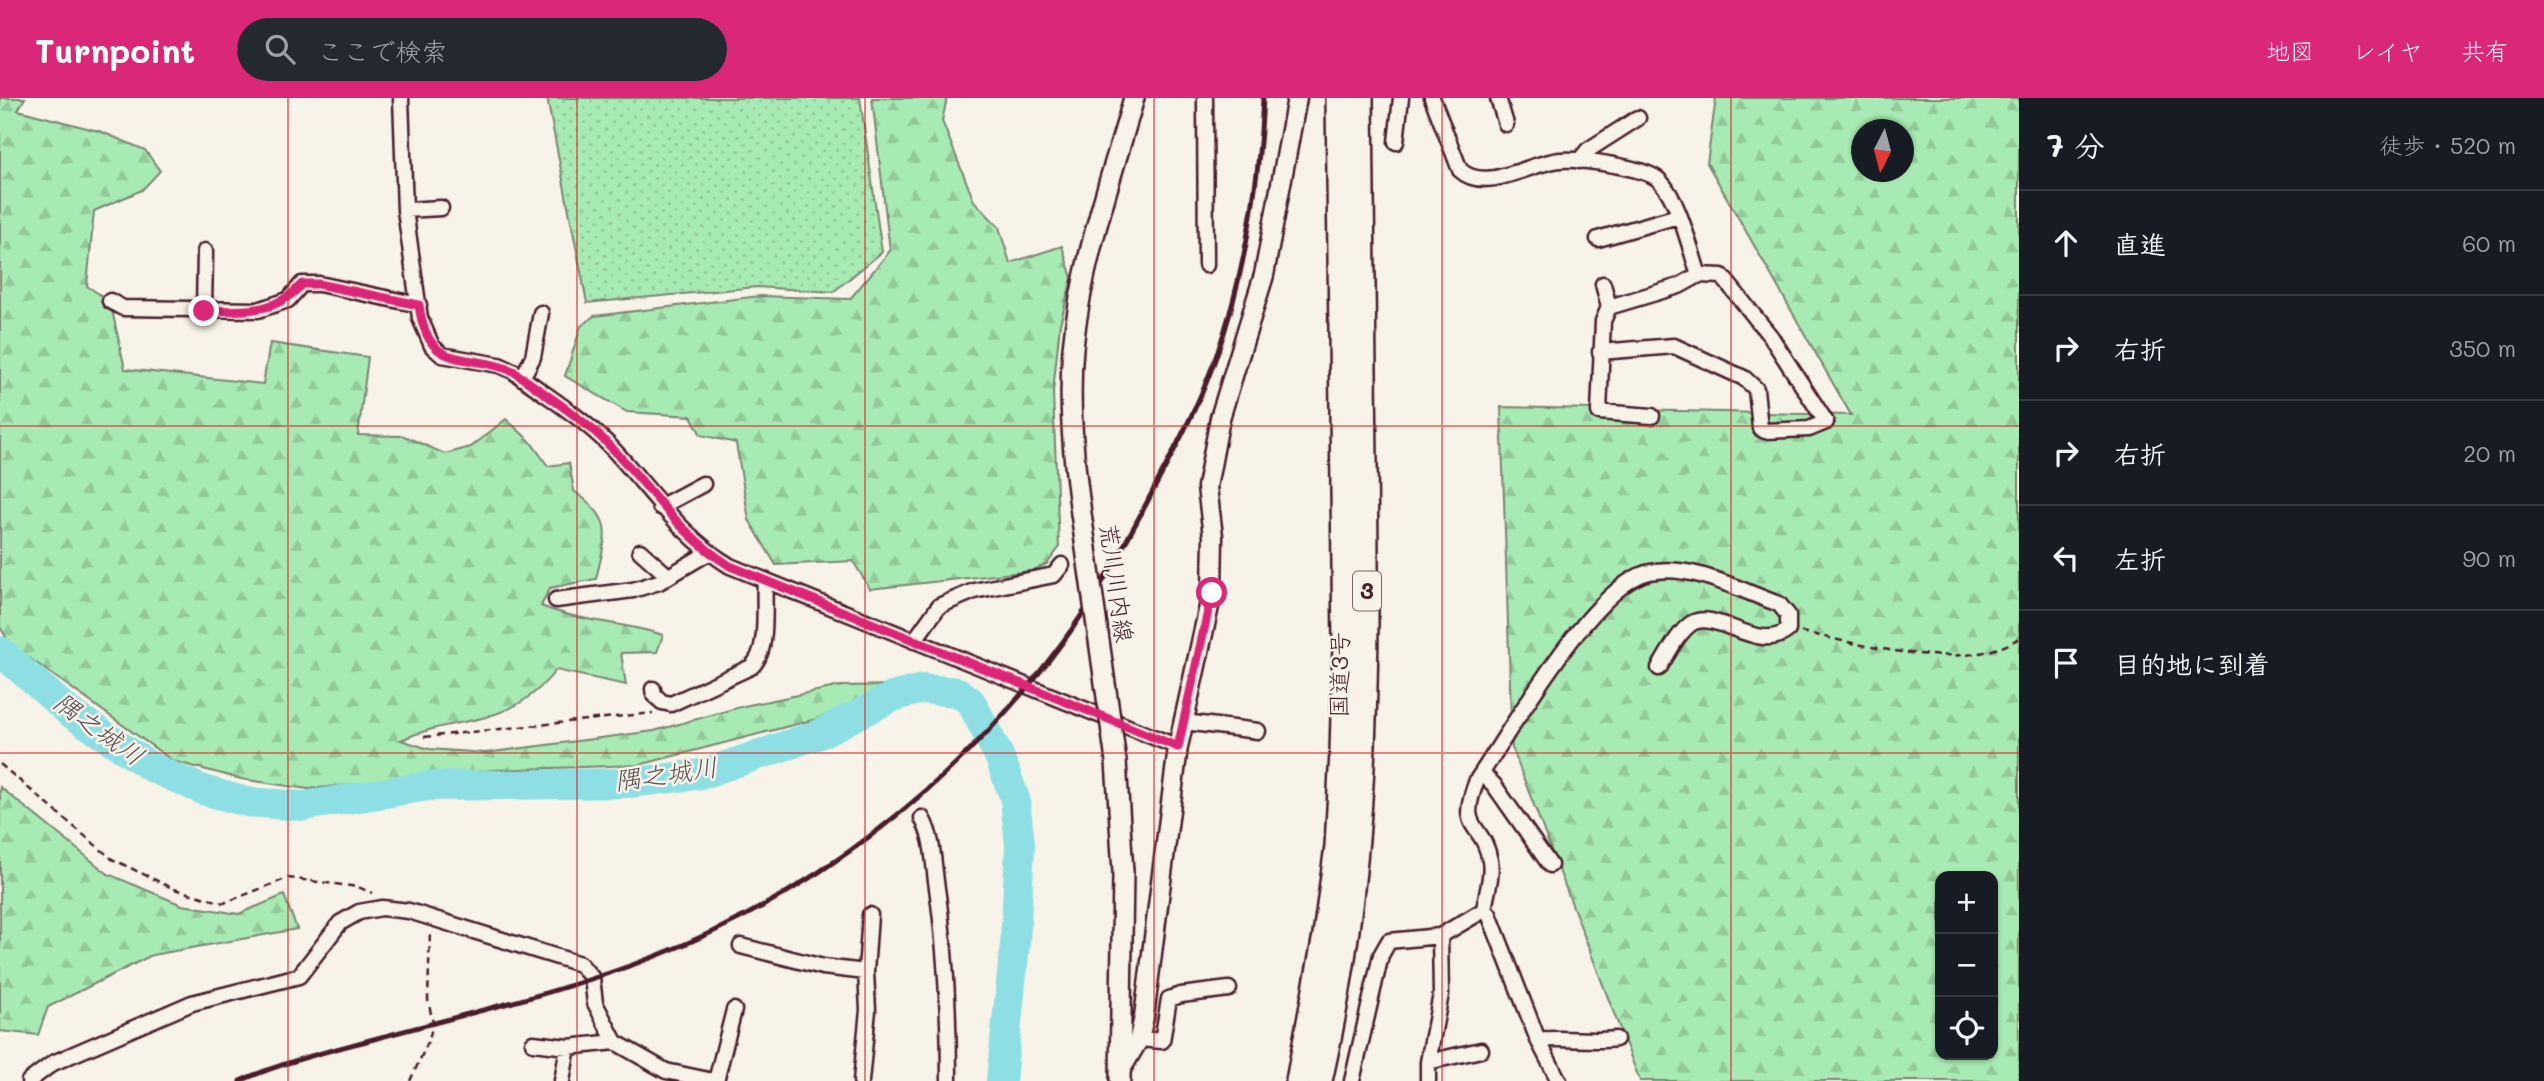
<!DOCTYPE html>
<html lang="ja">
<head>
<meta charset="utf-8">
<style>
  body { margin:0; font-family:Mali,"Klee One",sans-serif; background:#242831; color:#f1f3f6 }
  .controls { position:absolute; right:21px; bottom:21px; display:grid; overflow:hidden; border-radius:14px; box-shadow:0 2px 5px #0004 }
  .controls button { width:63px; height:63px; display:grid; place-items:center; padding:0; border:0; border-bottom:2px solid #363941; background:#171b24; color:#f1f3f6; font:35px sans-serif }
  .compass { position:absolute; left:1851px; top:21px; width:63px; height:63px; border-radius:50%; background:#171b24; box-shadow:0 2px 5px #0004; rotate:186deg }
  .stop { position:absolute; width:21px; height:21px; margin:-16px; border:5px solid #db2777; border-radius:50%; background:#fff }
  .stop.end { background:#db2777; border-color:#fff; box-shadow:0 2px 7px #0008 }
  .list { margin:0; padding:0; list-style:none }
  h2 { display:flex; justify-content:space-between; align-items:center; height:91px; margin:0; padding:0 28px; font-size:30px }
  h2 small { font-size:23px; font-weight:400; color:#9ea1a6 }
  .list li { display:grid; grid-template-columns:46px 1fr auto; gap:21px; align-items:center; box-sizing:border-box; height:105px; padding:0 28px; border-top:2px solid #363941 }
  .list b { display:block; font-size:26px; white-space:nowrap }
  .list em { font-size:23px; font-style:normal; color:#9ea1a6 }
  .icon { flex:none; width:38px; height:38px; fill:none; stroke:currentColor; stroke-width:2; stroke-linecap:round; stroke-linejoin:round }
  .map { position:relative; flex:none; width:2019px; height:983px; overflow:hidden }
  header { display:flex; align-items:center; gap:42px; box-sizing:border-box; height:98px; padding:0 35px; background:#db2777; color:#fff }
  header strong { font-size:33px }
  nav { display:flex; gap:38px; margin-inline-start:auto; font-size:24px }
  .search { width:490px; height:63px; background:#242831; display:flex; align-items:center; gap:18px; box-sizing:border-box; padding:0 24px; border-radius:38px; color:#9ea1a6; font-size:26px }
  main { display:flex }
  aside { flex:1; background:#171b24 }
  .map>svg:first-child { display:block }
  .forest { fill:url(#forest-firs); stroke:#79846f; stroke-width:2; fill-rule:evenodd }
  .park { fill:url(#park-dots); stroke:#79846f; stroke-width:2 }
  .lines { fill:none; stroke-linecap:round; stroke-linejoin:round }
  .river { stroke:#8ddfe3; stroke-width:30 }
  .minor-casing { stroke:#4a1f2b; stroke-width:19 }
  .tertiary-casing { stroke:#4a1f2b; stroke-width:23 }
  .secondary-casing { stroke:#4a1f2b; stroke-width:24 }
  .trunk-casing { stroke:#4a1f2b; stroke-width:28 }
  .path { stroke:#4a1f2b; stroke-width:2.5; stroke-dasharray:7 5; stroke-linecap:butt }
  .minor { stroke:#f7f3e8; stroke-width:14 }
  .tertiary { stroke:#f7f3e8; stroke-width:18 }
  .secondary { stroke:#f7f3e8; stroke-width:19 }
  .trunk { stroke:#f7f3e8; stroke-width:23 }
  .rail { stroke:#4a1f2b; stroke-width:5 }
  .secondary-bridge-casing { stroke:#4a1f2b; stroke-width:24; stroke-linecap:butt }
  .secondary-bridge { stroke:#f7f3e8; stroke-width:19 }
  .route { stroke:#db2777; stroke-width:9 }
  .grid { fill:none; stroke:#d62828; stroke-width:2; stroke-opacity:0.55 }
  .labels { text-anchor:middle; stroke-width:5; stroke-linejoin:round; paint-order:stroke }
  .shield { fill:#f7f3e8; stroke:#7e5f64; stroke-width:2 }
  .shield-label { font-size:23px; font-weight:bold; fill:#4a1f2b }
  .street-label { font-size:24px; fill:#4a1f2b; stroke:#f7f3e8 }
  .water-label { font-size:26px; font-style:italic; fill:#5b4f59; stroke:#f7f3e8 }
</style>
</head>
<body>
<header>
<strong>Turnpoint</strong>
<div class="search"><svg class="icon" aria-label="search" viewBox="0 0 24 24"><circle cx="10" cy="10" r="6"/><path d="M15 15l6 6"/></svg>ここで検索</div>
<nav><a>地図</a><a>レイヤ</a><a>共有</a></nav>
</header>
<main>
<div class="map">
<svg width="2019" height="983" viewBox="0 0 2019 983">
  <defs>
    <pattern id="forest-firs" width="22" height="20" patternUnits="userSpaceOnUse" patternTransform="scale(1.75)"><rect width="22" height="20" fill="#a8eab3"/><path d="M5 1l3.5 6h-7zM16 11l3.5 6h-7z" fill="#92c89a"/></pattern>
    <pattern id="park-dots" width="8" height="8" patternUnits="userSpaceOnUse" patternTransform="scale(1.75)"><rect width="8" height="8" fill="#a8eab3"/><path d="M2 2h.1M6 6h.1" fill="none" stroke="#92c89a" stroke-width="1.8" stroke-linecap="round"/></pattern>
  </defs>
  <rect width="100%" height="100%" fill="#f7f3e8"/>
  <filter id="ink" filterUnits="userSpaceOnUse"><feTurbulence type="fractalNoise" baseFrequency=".0143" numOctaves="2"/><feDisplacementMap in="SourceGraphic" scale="14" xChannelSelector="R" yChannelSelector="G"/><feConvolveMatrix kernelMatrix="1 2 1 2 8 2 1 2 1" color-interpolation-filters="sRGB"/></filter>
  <g filter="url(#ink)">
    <path class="forest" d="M0,0H25L18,12L102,34L145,52L160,73L142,92L94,113L87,188L110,203L125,271L263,286L270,245L368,259L358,337L404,338L445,356L471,349L506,321L530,343L548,368L569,365L574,393C616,423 606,436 596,481L550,490L541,508C581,524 623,524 663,537L657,554L621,555L626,587L556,572C508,633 461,615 401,642L429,651L485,655L654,633L744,608L841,588L901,587L816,621L639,667L494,672L308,691L241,681L173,663L10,546L0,529Z
      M872,0H947L942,23L974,103L999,129L1010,165L1062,148L1072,180L1060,226L1053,294L1059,450L1047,466L1031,473L870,491L853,463L776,467L749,422L736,345L701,337L691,318L627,314L565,278L581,228L594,218L760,198L850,201L890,153Z
      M1716,0H2019V983H1640L1512,650L1501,309L1851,317L1707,65ZM1862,32H1904V74H1862ZM1940,778H1993V957H1940Z
      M0,689L108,776L182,807L239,816L284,797L297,831L152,857L48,909L38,937L0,933Z"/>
    <path class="park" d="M547,0H860L882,154L833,194L757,189L587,205Z"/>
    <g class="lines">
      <path class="river" d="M0,553L68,613L151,669L203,692L247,704L304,708L428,688L630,685L702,676L817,637L892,599L922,591L958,594L971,604L1000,660L1015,701L1020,747L1015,846L1001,983"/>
      <g class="minor-casing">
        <path id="minor" d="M401,0L405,112L420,220L432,248L442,257L499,267L513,273C544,296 580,318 608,346C649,388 677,436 730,468L1178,649
          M1205,0L1206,167
          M1432,0L1460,72C1486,96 1530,64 1561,62C1581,61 1647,69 1660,83C1679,102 1690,151 1699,177L1722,178L1771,239L1826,324L1809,331L1765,333L1760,330L1756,291L1744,280L1674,248L1600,254
          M1498,0L1506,26
          M1396,44L1401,0
          M1579,63L1588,52L1638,20
          M405,112L441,110
          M1598,141L1678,118
          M1603,186L1609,209
          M110,203L123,210L258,212L288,202L302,186H319L419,207
          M204,213L205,153
          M522,280L533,259L541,215
          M1652,318L1599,314L1603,223L1609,209L1679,188L1699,177
          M660,409L703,386
          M640,453L668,478
          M556,502L633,492L659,484L708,455
          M914,543L939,508L974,493L1054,477L1062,467
          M653,591L654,597L662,604L671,606L751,569C770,553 763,508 765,482
          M1184,624L1258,633
          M1482,675L1494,687L1550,767
          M922,720C933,739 933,761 936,783C946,850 949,916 949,983
          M1484,812L1489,816L1538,942L1559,983
          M741,848L823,869L866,874
          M1139,941L1162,943L1169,901L1181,897L1229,891
          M1538,942C1565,939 1589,944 1616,941
          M533,945L568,949L615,944
          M1428,964L1481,952
          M29,983L53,965L192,905L299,878L340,825L359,814L382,810L409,813L580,866L592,880L595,905L615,944L666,973L713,983
          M562,983L568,949
          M716,983L734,912
          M861,983L868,912L866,874L870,817
          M1352,983L1381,857L1389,843L1440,838L1484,812C1486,797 1493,777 1490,763C1483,722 1456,735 1477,682C1510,634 1594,485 1650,474C1691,465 1741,493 1779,506L1788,517V532C1759,556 1717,511 1692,525C1678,534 1668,556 1659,570
          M1428,983V964L1441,896L1440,838"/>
      </g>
      <g class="tertiary-casing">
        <path id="tertiary" d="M1120,973L1139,941L1144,919L1178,649L1212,495L1213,438L1207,389L1220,320L1264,177L1297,0"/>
      </g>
      <g class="secondary-casing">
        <path id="secondary" d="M1081,415C1073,360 1068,305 1073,250C1081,165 1111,81 1134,0
          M1120,983L1123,774"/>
      </g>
      <g class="trunk-casing">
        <path id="trunk" d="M1298,983L1325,837L1337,748L1342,654L1345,546L1338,0
          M1320,983C1368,772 1368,580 1365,366C1364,244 1362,122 1361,0"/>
      </g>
      <path class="path" d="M1801,534C1863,546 1963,577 2019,540
        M424,639L653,615
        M0,666L112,761L174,791L224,805L288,780L358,789L372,795
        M410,983L429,942L433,925L428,902L430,834"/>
      <use href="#minor" class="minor"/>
      <use href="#tertiary" class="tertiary"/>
      <use href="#secondary" class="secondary"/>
      <use href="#trunk" class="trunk"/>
      <path class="rail" d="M240,983C285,963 334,952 381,939C473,914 567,893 656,858C815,797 961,682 1062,545C1099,495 1129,440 1157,385C1175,351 1194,316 1208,280C1242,195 1259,91 1263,0"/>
      <g class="secondary-bridge-casing">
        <path id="secondary-bridge" d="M1081,415L1116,663L1123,774"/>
      </g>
      <use href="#secondary-bridge" class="secondary-bridge"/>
    </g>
  </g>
  <g class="lines" filter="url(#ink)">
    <path class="route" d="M204,213C243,212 275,217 302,186H318L419,207C428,276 465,253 513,273C544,296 580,318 608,346C650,388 677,435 730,468L1178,649L1212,495"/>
  </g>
  <path class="grid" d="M288,0V983M577,0V983M865,0V983M1154,0V983M1442,0V983M1731,0V983M0,328H2019M0,655H2019"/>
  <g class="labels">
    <rect class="shield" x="1353" y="473.5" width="28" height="39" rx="5"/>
    <g class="shield-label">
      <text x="1367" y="501">3</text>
    </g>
    <g class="street-label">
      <text transform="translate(1116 485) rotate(82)" y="8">荒川川内線</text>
      <text transform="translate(1340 577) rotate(-89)" y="8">国道3号</text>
    </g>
    <g class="water-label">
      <text transform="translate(99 631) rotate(36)" y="9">隅之城川</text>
      <text transform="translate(666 676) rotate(-8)" y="9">隅之城川</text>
    </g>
  </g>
</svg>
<div class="controls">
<button>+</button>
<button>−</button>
<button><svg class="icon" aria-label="locate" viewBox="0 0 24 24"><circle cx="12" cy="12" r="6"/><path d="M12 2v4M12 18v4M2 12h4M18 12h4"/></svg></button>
</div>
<svg class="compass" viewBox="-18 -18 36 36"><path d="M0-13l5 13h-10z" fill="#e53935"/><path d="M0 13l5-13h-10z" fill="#9ea1a6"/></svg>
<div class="stop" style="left:1212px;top:495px"></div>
<div class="stop end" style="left:204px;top:213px"></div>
</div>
<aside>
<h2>7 分<small>徒歩 · 520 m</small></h2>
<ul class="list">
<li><svg class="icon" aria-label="ahead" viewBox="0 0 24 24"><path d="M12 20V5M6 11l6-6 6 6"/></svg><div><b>直進</b></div><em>60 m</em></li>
<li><svg class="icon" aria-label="right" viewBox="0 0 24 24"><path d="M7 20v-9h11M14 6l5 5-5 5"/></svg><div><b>右折</b></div><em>350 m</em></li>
<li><svg class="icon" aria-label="right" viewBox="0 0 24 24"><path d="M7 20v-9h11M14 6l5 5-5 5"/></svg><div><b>右折</b></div><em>20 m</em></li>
<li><svg class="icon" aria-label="left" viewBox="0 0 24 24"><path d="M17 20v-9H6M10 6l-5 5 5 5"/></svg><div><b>左折</b></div><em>90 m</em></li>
<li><svg class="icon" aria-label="arrive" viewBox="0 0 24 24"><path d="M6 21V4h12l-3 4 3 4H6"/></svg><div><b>目的地に到着</b></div></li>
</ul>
</aside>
</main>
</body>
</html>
